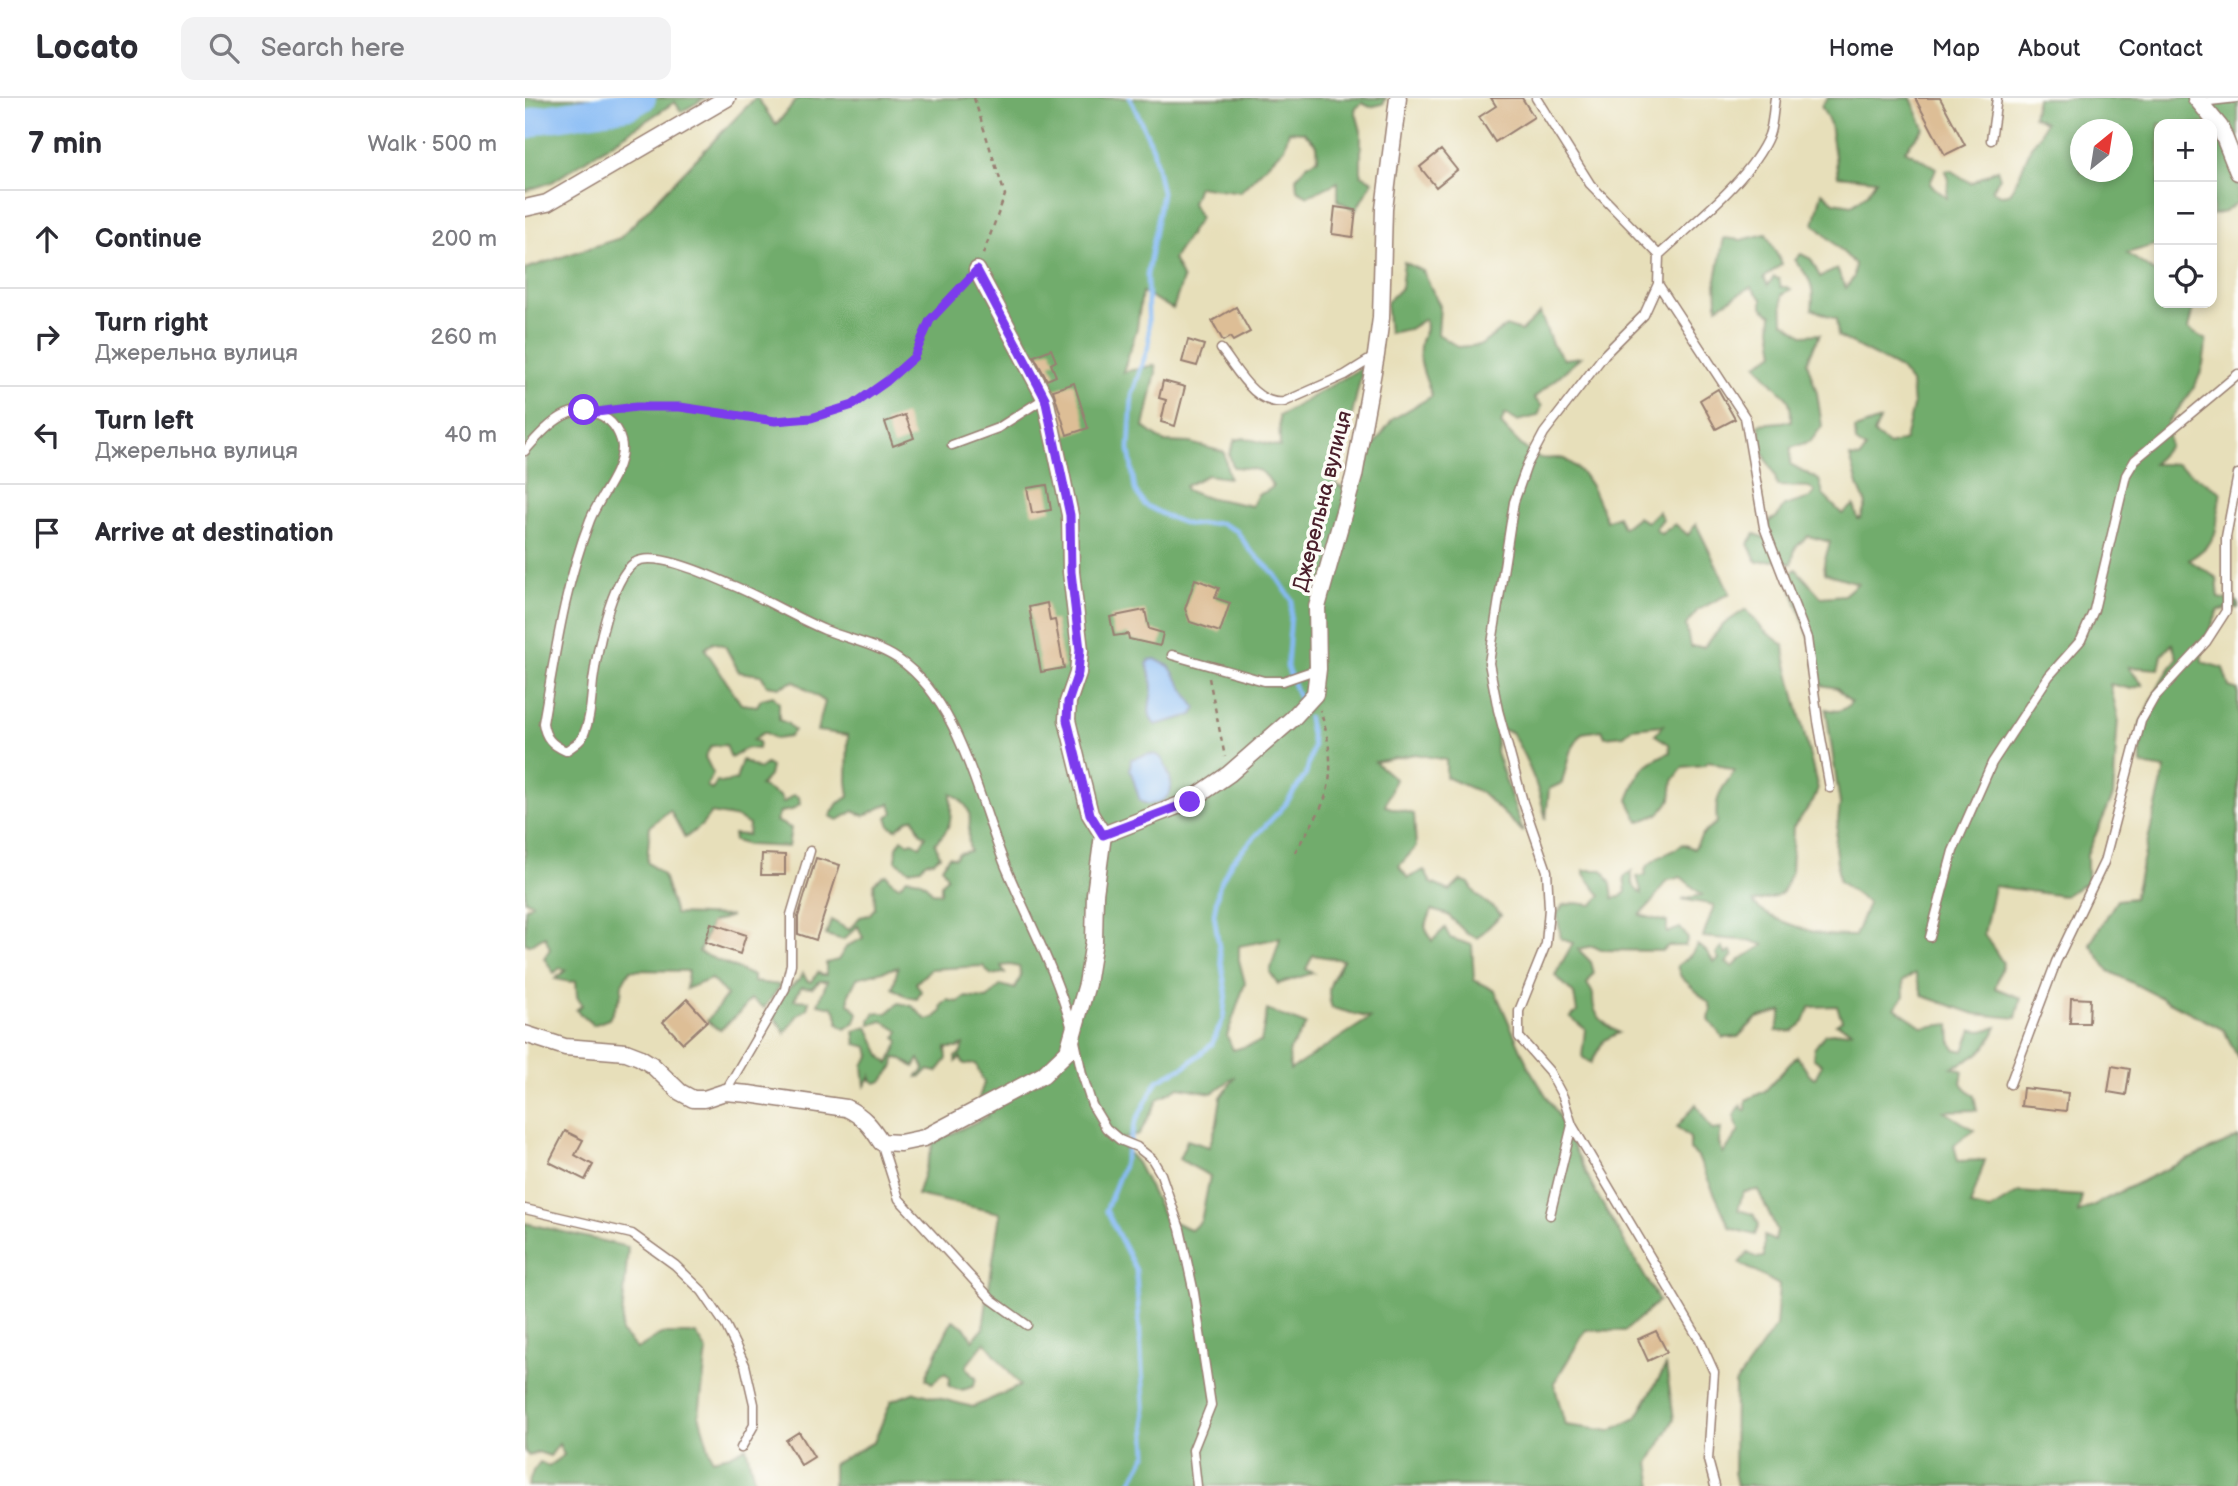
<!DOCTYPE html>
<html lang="en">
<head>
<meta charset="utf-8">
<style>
  body { margin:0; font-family:"Balsamiq Sans",sans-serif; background:#f2f2f3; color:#2b2b33 }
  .controls { position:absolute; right:21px; top:21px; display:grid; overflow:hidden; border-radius:14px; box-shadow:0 4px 10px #0003 }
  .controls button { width:63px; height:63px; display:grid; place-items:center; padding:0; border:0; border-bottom:2px solid #e1e1e2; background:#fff; color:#2b2b33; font:35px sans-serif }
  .compass { position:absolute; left:1545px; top:21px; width:63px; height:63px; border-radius:50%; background:#fff; box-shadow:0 4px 10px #0003; rotate:30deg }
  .stop { position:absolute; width:21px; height:21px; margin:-16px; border:5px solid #7c3aed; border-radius:50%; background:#fff }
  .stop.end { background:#7c3aed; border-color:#fff; box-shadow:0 2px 7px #0008 }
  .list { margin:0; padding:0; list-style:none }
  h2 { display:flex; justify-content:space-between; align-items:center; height:91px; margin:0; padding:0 28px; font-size:30px }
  h2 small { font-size:23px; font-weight:400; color:#7c7c81 }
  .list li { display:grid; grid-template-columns:46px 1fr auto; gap:21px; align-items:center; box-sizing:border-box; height:98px; padding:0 28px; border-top:2px solid #e1e1e2 }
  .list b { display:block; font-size:26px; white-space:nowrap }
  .list p { margin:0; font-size:23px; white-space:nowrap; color:#7c7c81 }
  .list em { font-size:23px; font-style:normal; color:#7c7c81 }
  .icon { flex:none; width:38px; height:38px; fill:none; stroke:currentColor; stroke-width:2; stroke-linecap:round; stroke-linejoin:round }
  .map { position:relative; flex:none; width:1713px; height:1388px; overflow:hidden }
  header { display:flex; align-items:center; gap:42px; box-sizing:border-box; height:98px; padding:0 35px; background:#fff; border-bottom:2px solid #e1e1e2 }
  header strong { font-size:33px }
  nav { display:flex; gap:38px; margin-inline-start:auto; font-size:24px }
  .search { width:490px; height:63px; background:#f2f2f3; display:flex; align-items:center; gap:18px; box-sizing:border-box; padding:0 24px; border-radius:14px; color:#7c7c81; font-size:26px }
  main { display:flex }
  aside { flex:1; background:#fff }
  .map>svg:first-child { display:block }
  .forest { fill:#71ac6c; stroke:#5e664c; stroke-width:2; fill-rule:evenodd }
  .water { fill:#87bbf5; stroke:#686d90; stroke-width:2 }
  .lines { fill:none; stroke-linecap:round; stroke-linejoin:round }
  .stream { stroke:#87bbf5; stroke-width:4.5 }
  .river { stroke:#87bbf5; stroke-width:28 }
  .building { fill:#ddbe96 }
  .lane-casing { stroke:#987f72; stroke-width:11 }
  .street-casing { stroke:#987f72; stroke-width:19 }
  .path { stroke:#987f72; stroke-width:2.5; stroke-dasharray:5 5; stroke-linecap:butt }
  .lane { stroke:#fff; stroke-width:8 }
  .street { stroke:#fff; stroke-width:16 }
  .route { stroke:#7c3aed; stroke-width:9 }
  .labels { text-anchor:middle; stroke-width:7; stroke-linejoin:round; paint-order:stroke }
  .street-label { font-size:21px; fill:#4a1f2b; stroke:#fdfcf7 }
</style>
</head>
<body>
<header>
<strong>Locato</strong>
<div class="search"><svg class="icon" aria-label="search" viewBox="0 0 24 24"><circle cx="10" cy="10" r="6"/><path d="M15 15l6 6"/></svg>Search here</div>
<nav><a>Home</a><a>Map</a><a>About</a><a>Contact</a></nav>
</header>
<main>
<aside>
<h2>7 min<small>Walk · 500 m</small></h2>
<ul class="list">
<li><svg class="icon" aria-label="ahead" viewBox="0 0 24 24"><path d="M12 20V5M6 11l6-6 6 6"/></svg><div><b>Continue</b></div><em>200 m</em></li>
<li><svg class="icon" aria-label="right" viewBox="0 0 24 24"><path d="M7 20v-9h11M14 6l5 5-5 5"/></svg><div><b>Turn right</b><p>Джерельна вулиця</p></div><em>260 m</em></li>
<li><svg class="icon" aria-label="left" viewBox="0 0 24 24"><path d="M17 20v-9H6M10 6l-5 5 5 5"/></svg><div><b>Turn left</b><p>Джерельна вулиця</p></div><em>40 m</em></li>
<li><svg class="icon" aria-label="arrive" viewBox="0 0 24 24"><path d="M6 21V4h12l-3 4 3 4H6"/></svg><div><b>Arrive at destination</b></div></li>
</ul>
</aside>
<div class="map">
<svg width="1713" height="1388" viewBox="0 0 1713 1388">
  <rect width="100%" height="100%" fill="#fdfcf7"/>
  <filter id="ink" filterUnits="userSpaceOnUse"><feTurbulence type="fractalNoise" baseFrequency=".0143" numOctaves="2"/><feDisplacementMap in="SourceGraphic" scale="14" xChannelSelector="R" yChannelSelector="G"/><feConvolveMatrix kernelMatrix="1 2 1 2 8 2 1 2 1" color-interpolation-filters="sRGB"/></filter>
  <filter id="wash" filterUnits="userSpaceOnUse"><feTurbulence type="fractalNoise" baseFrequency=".00686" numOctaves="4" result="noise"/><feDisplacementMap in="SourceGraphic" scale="28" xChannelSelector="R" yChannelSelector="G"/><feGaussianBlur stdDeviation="1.57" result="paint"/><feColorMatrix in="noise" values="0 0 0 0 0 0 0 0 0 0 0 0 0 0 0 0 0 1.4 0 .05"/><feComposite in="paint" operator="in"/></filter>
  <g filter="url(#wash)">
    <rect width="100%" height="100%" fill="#e7dfba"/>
    <path class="forest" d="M0,0H180L156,14L150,4L27,84L0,93Z
      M230,0H232L251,27L273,0H861L858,6L845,9L837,5L830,11L836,33V77L848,83L831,112L813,103V84L783,98L772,92L771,80L782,67L793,61L792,47L779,34L764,33L759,50L715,94L673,88L667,105L675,120L648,161L658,181L648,211L617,194L612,230L598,274L630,267L631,274L619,329L639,344L665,345L699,354L704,380L682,377L660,388L661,392L676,398L727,408L733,396L740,394L748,389C738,368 729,371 708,369L704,356L710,342L720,340L755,349L754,318L838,269L811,387L818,390L868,321L907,298C901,281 893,265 895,248C896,234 903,239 900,221L884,231L864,235L861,205L876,190L879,164L898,173L915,208L913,236L933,249L956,247L981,228L996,233L1015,215L1027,246L1039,261L1056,259L1009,300L1017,308L1013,318L992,323L980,316L976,326C987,338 998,351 1013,359C1020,363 1031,358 1039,361C1062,372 1073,400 1081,423L1093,418L1098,430L1112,419L1122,424L1133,413L1138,421L1130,431L1136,436L1150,426L1163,437L1171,426L1205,495L1173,512L1161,527L1165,549H1179L1199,526L1221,511L1238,532L1259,547L1260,558L1293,691L1287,705L1268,729L1266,775L1257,795L1250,799L1228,804C1234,817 1277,831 1292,835C1303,839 1318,837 1330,838L1343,805L1314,783L1310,748L1315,706L1301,611C1312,614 1319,614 1326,604L1312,590L1295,587L1287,547L1262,478L1271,471L1296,499L1319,497L1333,485L1300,475L1299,465L1305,444L1283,438L1270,450L1267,466L1255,462L1232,464L1223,446L1230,436L1243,441L1244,423L1252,419L1259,408L1285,400L1290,394L1284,389L1252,388L1250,378L1238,355L1234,326L1266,323C1266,303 1265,302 1251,289C1244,282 1238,274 1232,266L1250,255L1246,231L1247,217L1237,209V201L1226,189L1192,209L1191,181L1199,140L1216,142L1241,136L1257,166L1239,180L1243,187L1249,179L1254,181L1256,189H1262L1266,191L1257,197L1258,223L1278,237L1295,236L1282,264L1292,295L1297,328L1286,343L1266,350L1265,366L1294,382L1299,398L1317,416L1329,407L1333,421L1336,420L1341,406L1334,390L1325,359L1335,360L1341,351L1331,344L1330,331L1355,322L1349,336L1364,347L1380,342L1388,308L1386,285L1375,271L1313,238L1311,221L1287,211C1290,188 1285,180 1270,162L1276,156L1286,161L1295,179L1312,171L1321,190L1329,179L1330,166L1289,126L1297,94L1309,104L1327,107L1342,96L1351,82L1313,78L1305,26L1296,8L1303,0H1386L1399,30L1380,52L1411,70L1405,86L1422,100L1423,82L1420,73L1425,72L1446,85L1472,71L1475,80L1467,92L1476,97L1484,96L1495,76L1506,48L1514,39L1520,24L1508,18L1512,0H1713V104L1700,114L1687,117V26H1634V146L1602,155L1632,176H1634V205H1669L1663,231L1681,242C1680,281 1666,296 1642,325L1644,348L1628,366H1651L1696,394C1688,431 1701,438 1664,462L1692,480L1694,500L1713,504V510L1694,512L1677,548V564L1698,570L1704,589L1713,592V960L1699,932L1584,873L1565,846L1592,802L1609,800L1640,671L1616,667L1615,627L1636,584L1652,560L1647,546L1637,557L1634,571L1603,569L1618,587L1606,591L1585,586L1593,619L1588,698L1562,756V785L1538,798L1469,788L1459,836L1478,865L1470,890L1496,900L1491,920L1450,916L1398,898L1390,875L1378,883L1379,898L1370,910L1398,929L1425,926L1426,945L1430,951L1439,953L1447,932L1457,933L1472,929C1462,952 1449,961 1427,969L1438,973L1436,985L1449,998L1452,1012L1419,1013L1449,1032L1429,1047L1433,1063L1460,1062L1445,1108L1465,1112L1494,1094L1557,1098L1553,1115L1631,1076L1713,1039V1388H1212L1209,1374L1210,1286L1251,1228L1254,1187L1214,1165L1223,1155L1232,1160L1239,1159V1138L1250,1143L1252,1132L1233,1092L1218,1094L1213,1112L1228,1116L1234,1126L1230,1137L1205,1130L1173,1059L1165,1052V1040L1152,1029L1171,1006L1187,1032L1196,1031L1194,1045L1198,1056L1214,1033L1209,1018L1216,1007L1219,1013L1221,1012V1002L1240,993L1272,958L1285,978L1290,980L1297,967L1288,960L1289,951L1300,936L1328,933L1311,926L1317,922L1312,908L1285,909L1279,924L1267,934L1251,933L1257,913L1232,920L1213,939L1198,940L1184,922L1186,911L1184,905L1156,879L1152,868L1166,857L1172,847L1180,852L1189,864L1194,861L1191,856L1197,849L1201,857L1206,853L1208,857L1201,865L1208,869L1216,861L1239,847L1227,843L1178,839L1189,807L1157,801L1177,797L1156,779L1141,783L1127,804L1115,817L1142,824V835L1155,830L1163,840L1160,848H1143L1137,853L1076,852L1068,848L1053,851L1066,864L1069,875L1062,886C1072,900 1066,896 1069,909C1072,921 1084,929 1094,935L1079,942L1066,965L1057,959L1060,931L1045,919L1052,914L1049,896L1030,877L1048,845L1036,841L1032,816L1038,807L1051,805L1067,807L1076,798L1059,776V772H1078L1086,786L1088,800L1095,799L1101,794L1099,779L1107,773C1106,784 1108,791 1117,796L1112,779L1121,777L1120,771C1130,758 1145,756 1158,746L1169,751L1177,737L1192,724C1189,699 1196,691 1210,673L1185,663L1179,667L1158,669L1148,683L1146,701L1134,716L1114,724L1103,702C1114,673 1115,667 1145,654L1144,646L1130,637L1138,627L1107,630L1099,637L1080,639L1077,632L1057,635L1045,654L1037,685L1024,691L1021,721C1014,689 1003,662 986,634L972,631L971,654L998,734L957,695L921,679V662L890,656L850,664L870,681L860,708L889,716L891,749L874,768L883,780L899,772L906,785L925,793L936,782L944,785C953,803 963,803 976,817L952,840L942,836L923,817L907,812L900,829L907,843L920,830L925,840L947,847L949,882L970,893L1004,970L1032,1015L1071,1095L1134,1203L1100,1233L1061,1232L1029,1285L1040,1327L1085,1333L1111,1320L1141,1268L1149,1321L1124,1365L1128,1388H308V1366L349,1344L366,1303L390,1294L448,1309L495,1288L460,1244L441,1268L446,1276L451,1280L449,1288C439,1292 434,1294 424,1288L425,1280L420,1275L407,1285L401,1281C403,1272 407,1267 410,1259C416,1246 420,1235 428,1222L439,1229L448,1242L458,1230L475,1115L392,1097L409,1044L463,1018L454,1000L459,985L451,966H439L435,959L431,964L430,959L436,955L438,947L432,950H421L422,961L412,974L403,972L397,978L392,979V977L397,975L399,970L394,961L389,969L377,961L370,960L369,968L357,983L351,985L346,982V978L340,988L338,967L345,958L343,949L331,946L329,933L343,929L357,959L364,966L374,944L371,939L374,933L357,923L346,927L345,922L350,915H362L374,905L387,908L402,922L409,920L417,913L416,908L422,902L433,904L441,899L462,901L476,887L490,891L496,878L494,869L485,867L476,868L480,875L466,877L458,868L406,871L391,885L396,893L392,901L382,899L368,890L373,869L332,880L324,896V905L333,915L330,924L320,931L313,926V919L308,909L293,906L302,883H295L287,890L276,889L269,902L284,903L282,911L272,918L260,935L247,916L262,892L275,881L278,875L282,883L287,884L293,874L297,877H301V865L313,862L322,848L338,840L333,828L318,842L301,837L306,822L324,832L335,819L344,817L350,810L349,785L358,778L362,777L366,783L374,788L382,780C395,781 400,784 407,794L416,795V786L422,779L417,769L424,758L430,760L434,755L445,753C438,727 458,715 426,695C426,719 429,728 410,745L415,758L409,763L400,764L396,770L384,772L371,763L372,749L377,741L384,745L388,744L395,748L401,738L395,734L389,720L383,722L371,731L365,728L362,719L368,715L365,705L339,718L329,713L313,722L305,718L313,705L324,699L322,683L323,637L292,633L300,604L269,583L255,589L242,587L236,577L214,574L200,548L188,544L180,551L216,606L232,608L236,601L248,598L254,605V622L262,625L269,632L264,639L251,641L239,634L228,642L234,644L233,651L222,650L206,660L201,647L186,648L180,659L188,675L182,688L187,692L192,683L196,685L211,682L217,662L234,671L241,666L246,669L244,678L235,688L255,698L258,705L268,697L274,699L275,706L267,712L255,714L251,723L266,730L263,749L223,747L209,743L208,736L223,737L224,727L213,720L186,715L177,727L160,740L145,712L125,728L122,764L138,777L150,816L206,818L186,825L174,854L228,878V884L256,887L239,910L226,901L215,914L195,932L182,923L202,897L186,881L161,891L163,873L105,872L97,886L96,897L84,921L68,927L51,912L57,907L52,899L51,883L45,884L30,881L41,872L35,870L29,875L19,860L25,851L20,838L4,847L0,845V811L7,805L0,802V171L95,140ZM1556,32H1598V74H1556ZM755,840L745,874L753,886L788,875L781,871L788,857L818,862C808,881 799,889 807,910L845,920L765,972L764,953L781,927L742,912L736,944L708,952L702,938L720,885L714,862V848ZM711,978L696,999L692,1025L684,1049L662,1042L654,1061L685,1078L676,1123L666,1132L639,1119L612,1065L582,1029L595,1042L614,1037L633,1001L654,989L687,995Z
      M0,1125L103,1149L96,1234L112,1251L136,1236H171L182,1253L174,1317L187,1361L205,1357L221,1349L231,1388H3L8,1373L15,1364L23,1368L39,1357L34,1346L25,1358L13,1354L4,1358L0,1354Z"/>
    <path class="water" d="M630,561L644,568L671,610L668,617L630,627C619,613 627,604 627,589C627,581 624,573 622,566L624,562Z
      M624,656C628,657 632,656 635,659C639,662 641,670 643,674C649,689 647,700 631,705C624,707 621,706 615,703L605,671L606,661Z"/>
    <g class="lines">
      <path class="stream" d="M605,0L628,50L637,95L622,177L624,246L607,297L604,351L610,392L620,407L643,419L664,427L695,425L712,433L724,451L749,475L767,502L762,569L774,601
        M604,1388L622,1355L611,1172L581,1112L597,1071L610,1025L632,983L662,967L687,946L698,921L701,895L689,816L694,788L707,763L760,707L781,676L788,649L783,620"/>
      <path class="river" d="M0,28L14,22L105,7L117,0"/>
    </g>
    <g id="blocks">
      <path class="building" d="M966,0H997L1009,19L970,44L954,19L971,8Z
        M1390,0H1415L1440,47L1420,57Z
        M916,52L932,72L911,89L895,69Z
        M810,109L831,112L828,139L807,136Z
        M711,209L725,234L708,243L705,239L698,243L687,223Z
        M663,242L679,247L672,268L657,264Z
        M526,251L531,263L526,266L531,278L522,282L509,258Z
        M638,283L660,289L650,328L636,324L641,302L634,300Z
        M549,285L563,330L542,337L528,292Z
        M1193,291L1210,321L1191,331L1175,302Z
        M380,317L389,340L368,348L360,324Z
        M522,387L526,412L507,415L502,390Z
        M670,481L694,490L690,500L705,505L695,534L665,524L660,511Z
        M522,505L525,523L530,522L539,570L516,574L504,509Z
        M620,512L624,531L638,535L635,548L604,541L603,536L589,538L585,519Z
        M237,756L260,757V777H236Z
        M291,760L315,767L291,842L273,836V819Z
        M186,825L221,837L215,856L180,844Z
        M1546,900L1565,901L1564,925H1545Z
        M162,901L182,923L158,945L138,924Z
        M1587,968L1605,971L1601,997L1583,994Z
        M1498,990L1543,995L1541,1013L1496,1008Z
        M40,1033L58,1042L50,1057L68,1067L60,1082L24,1064Z
        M1131,1233L1142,1254L1123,1263L1113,1241Z
        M274,1334L289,1359L276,1367L261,1342Z"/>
    </g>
  </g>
  <g filter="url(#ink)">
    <use href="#blocks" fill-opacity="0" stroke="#987f72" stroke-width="2"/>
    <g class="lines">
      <g class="lane-casing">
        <path id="lane" d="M1011,0L1065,86L1134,157
          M1250,0C1248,12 1248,26 1244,37C1226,81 1168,125 1134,157L1133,186L1220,319L1239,429L1282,540L1293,623L1305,690
          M1676,4L1712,0
          M1466,42L1472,0
          M1133,186L1119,217L1080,256L1019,335L1002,367L989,404L964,565L973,612L998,704L1022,773L1024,810L1021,846L994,913V939L1024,973L1038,999L1047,1027L1175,1243L1189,1274L1183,1362L1190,1388
          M696,251C712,271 730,308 759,304L820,277L849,259
          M427,347L473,330L520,300
          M0,353C22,327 50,297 83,322C91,328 97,341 97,350C97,375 74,399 65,422C40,486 30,557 18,625C20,640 27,647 41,653C46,649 54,645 57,640C66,622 66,602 68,583C72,554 85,483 109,465C129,451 188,479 209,488C240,501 269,519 300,532C323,541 352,547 373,561C437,604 454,707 483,774C506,828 531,873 547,931
          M647,557L739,583H758L793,571
          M1405,839L1428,753L1467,665L1524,578L1556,542L1569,512L1601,377L1610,362L1713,276
          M550,943L557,976L567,1007L581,1030L595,1042L612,1049L627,1061L636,1076L655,1131L669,1195L686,1307L668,1352L672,1388
          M1485,986L1531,864L1579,764L1616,623L1629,600L1681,544L1701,513V439L1713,376
          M200,994L260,891L266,866V817L285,753
          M356,1044L374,1101L466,1201L502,1227
          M0,1111L107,1136L150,1167L177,1193L201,1228L220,1267L229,1306V1327L216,1350
          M1025,1117L1047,1027"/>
      </g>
      <g class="street-casing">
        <path id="street" d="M1671,0L1695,29L1713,74
          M0,110L22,105L202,0
          M452,172L520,300L545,417L546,474L555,552L553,575L543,604L542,622L565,716L578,737L665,703L704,676L767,621L790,596L793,571L792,509L829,378L851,257L856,220L859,111L873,0
          M0,936L40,949L101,954L114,959L127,967L155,994L168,1001H179L200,994L224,996L321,1010C338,1018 346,1028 356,1044L375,1045L399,1040L518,977L543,953L562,886L569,843L570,796L578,737"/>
      </g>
      <path class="path" d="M449,0L480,97L457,159
        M91,312L111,309H155L250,323L286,320L328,307L362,283L389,259L405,222L440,185
        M684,580L700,659
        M770,754C779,738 794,717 800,700C810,672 804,640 795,612"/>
      <use href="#lane" class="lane"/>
      <use href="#street" class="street"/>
    </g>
  </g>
  <g class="lines" filter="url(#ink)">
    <path class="route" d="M59,312L72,314L111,309H155L250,323L286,320L328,307L362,283L389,259L405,222L452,172L520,300L545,417L546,474L555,552L553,575L543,604L542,622L565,716L578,737L665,704"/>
  </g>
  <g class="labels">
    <g class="street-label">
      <text transform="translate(797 403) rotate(-76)" y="7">Джерельна вулиця</text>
    </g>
  </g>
</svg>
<div class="controls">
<button>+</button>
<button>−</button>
<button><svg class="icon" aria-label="locate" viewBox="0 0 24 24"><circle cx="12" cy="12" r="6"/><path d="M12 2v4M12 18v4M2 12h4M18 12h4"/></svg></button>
</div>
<svg class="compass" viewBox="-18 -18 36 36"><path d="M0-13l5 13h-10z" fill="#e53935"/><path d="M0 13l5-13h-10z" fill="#7c7c81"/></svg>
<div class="stop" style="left:59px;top:312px"></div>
<div class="stop end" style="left:665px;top:704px"></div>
</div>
</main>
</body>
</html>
